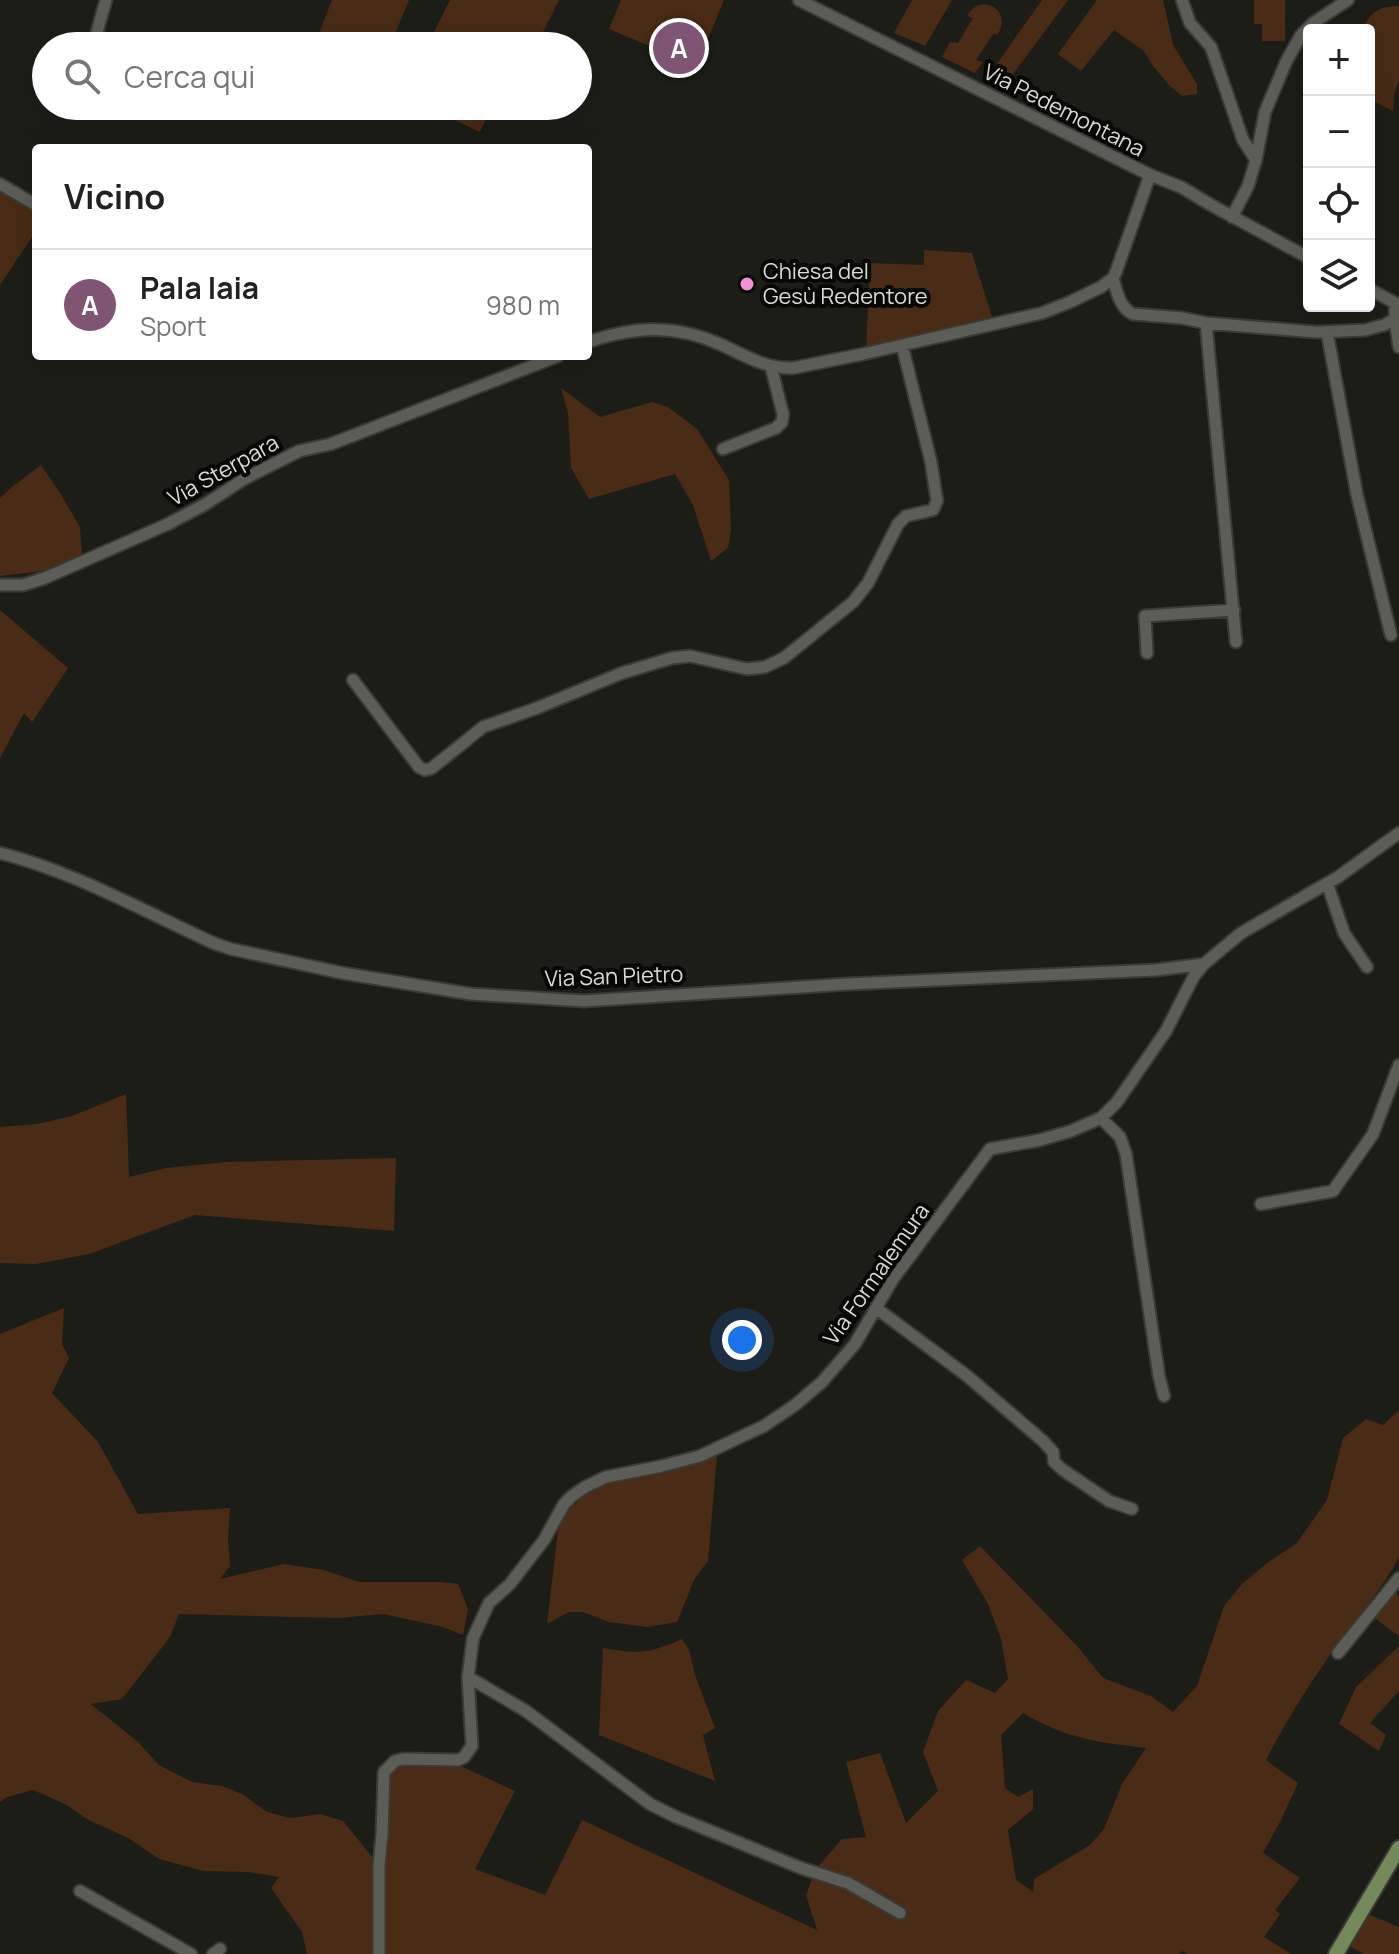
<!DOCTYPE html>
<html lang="it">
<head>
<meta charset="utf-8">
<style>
  body { margin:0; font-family:Manrope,sans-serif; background:#f2f2f2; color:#222 }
  .controls { position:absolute; right:24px; top:24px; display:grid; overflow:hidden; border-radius:8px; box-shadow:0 8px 32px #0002 }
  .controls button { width:72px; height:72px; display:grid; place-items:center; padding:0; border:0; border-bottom:2px solid #e0e0e0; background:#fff; color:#222; font:40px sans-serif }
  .you { position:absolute; left:742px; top:1340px; width:28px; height:28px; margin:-20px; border:6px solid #fff; border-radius:50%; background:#1a73e8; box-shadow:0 0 0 12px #1a73e833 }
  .badge { display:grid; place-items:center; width:52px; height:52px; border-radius:50%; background:#805473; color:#fff; font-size:26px; font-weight:700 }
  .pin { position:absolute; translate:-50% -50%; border:4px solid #fff; box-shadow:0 2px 8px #0006 }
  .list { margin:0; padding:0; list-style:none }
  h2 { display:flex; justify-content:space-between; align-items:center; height:104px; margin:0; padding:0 32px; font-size:34px }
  h2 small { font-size:26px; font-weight:400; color:#767676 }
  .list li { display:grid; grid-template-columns:52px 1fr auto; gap:24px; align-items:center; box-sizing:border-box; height:112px; padding:0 32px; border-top:2px solid #e0e0e0 }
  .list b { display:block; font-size:30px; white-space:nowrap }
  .list p { margin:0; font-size:26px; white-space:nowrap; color:#767676 }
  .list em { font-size:26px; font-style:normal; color:#767676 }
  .icon { flex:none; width:44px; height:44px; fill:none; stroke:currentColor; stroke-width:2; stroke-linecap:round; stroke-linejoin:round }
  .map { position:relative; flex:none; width:1399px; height:1954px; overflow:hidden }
  .search { position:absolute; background:#fff; box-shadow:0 8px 32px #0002; left:32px; top:32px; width:560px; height:88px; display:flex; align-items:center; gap:20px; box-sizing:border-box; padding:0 28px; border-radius:44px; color:#767676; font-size:30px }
  .panel { position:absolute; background:#fff; box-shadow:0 8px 32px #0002; left:32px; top:144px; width:560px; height:216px; border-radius:8px }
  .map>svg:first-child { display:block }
  .green { fill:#492b16; fill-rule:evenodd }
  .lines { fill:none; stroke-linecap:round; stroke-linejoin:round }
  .minor-casing { stroke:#3a3a36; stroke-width:15 }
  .major-casing { stroke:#3a3a36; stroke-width:18 }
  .minor { stroke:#5d5d57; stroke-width:11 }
  .major { stroke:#74895a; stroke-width:14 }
  .poi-dot { fill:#f391d5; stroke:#070705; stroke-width:3 }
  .labels { text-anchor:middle; stroke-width:8; stroke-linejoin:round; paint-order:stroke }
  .street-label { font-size:22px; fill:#dadad6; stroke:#070705 }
  .poi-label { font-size:22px; fill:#dadad6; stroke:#070705; text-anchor:start }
</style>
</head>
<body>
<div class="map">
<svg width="1399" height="1954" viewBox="0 0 1399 1954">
  <rect width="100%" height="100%" fill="#1d1d18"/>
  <path class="green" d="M332,0H409L390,46H314Z
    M450,0H559L536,46H427Z
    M621,0H724L697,66L609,29Z
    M912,0H952L925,46L894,33Z
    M1042,0H1068L1004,86L987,78Z
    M1097,0H1163L1173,45L1197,84V94L1182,96L1170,86L1153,66L1144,51L1114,30L1081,71L1058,54Z
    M1254,0H1285V41H1262V24H1254Z
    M984,4C1001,6 1006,20 998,34H993L976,60L983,62L975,73L942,57L950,42L958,43L973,18L967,16C971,9 976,5 984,4Z
    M1399,6V79L1394,95L1393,111L1369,99V30H1361C1373,11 1376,7 1399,6Z
    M425,106H492L480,132Z
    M0,190L36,210V231L0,285Z
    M924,250L972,253L993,320L866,350L870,263L924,265Z
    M561,388L600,417L652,402L668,407L697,429L729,480L731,529L728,548L711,561L693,505L675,474L589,499L571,468L568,413Z
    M41,465L60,493L80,527L82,555L43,571L0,576V498L12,487Z
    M0,610L68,668L32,722L24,713L0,758Z
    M126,1094L129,1177L166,1168L227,1162L396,1158L394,1231L195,1215L89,1254L36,1264L0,1263V1127L37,1124L72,1116Z
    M64,1308L62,1344L69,1358L52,1393L98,1442L138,1514L230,1508L228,1539L230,1566L220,1579L284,1564L324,1570L359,1582H441L458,1584L468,1609L463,1635L443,1627L383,1614L339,1618L179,1614L170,1637L122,1699L91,1704L138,1742L159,1765L192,1782L222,1786L242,1794L267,1812L290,1818L321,1814L343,1821L378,1864L382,1784L395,1761H450L515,1791L475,1869L545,1895L582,1820L817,1930L806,1895L816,1869L842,1839L866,1837L846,1762L880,1753L906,1823L938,1791L923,1752L938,1711L966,1680L995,1693L1008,1679L1001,1639L988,1604L962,1560L980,1546L1078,1647L1103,1678L1151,1696L1173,1712L1197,1686L1224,1606L1242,1584L1267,1563L1297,1543L1327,1500L1343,1438L1366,1419L1383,1425L1399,1410V1557C1382,1590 1356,1618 1335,1648C1309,1684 1286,1721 1266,1760L1298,1783L1281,1820L1263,1853L1300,1878L1275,1910L1280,1914L1264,1937L1291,1954H1187L1183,1951L1178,1954H307L302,1932L271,1888L279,1877L248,1872L204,1871L159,1859L130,1839L87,1819L65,1804L33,1790L7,1797L0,1802V1334ZM1023,1713C1067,1739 1097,1742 1146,1748L1122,1784L1104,1829L1090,1845L1034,1879L1033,1892L1016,1880L1008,1830L1033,1809V1789L1018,1797L1005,1788L1001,1735Z
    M717,1455L708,1561L695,1578L677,1622L647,1627L609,1622L583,1612H569L547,1624L558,1530C576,1476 667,1467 717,1455Z
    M1396,1593L1399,1596V1636L1373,1617Z
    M682,1639L689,1650L695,1675L715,1728L703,1735L715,1781L599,1735L603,1648C639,1654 648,1654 682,1639Z
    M1399,1646V1691L1370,1723L1386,1735L1379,1751L1339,1724L1356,1687Z
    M1368,1914L1399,1927V1954H1364L1349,1946Z"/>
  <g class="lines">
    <g class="minor-casing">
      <path id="minor" d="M799,0L1150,175L1181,187L1211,205L1309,258
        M1182,0L1190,23L1211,47L1243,140L1256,160
        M97,32L106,0
        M0,184L36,205
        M1232,217L1248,186L1256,160L1265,112L1286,62L1301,35L1313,23L1348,0
        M1113,278C1117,292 1119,307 1133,314L1182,318L1206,323L1316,332L1365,330L1384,325L1395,319V303
        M1369,289L1399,305
        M1395,319L1399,347
        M1206,323L1236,642
        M1327,332L1357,495L1391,635
        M588,342C636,326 675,324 722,345C745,356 767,369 793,368L863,354L1042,313L1070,302L1101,287L1113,278L1116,272L1150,175
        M723,449L776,428L782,422L783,414L771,367
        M0,585H23L45,578L168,524L204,505L244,479L299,451L331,444L558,356
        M1147,653L1145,616L1234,610
        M353,680L419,767L425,770L432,768L483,727L537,708L622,673L672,658L690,656L747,669L765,667L784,658L853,602L868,583L898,524L906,516L933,510L937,501L931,462L902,345
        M0,853C73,871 147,913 216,944L231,949L342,973L471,994L584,1001L848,984L1156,970L1204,964
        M1327,883L1344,933L1367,967
        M1101,1118L1120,1137L1126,1154L1159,1376L1164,1396
        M1261,1204L1333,1191L1373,1134L1399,1065
        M876,1308L966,1375L1043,1441L1053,1452L1054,1462L1063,1470L1109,1501L1132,1509
        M1338,1653L1399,1578
        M468,1677L526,1711L650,1804L676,1817L801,1868L848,1883L900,1913
        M80,1891L191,1954
        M213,1954L220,1949
        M379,1954V1865L382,1835L384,1772L395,1761L403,1759L458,1760L464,1757L472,1746L468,1677L473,1638L489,1603L510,1584L544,1540L564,1504L572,1496L585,1487L606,1477L662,1466L700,1456L764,1426L795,1405L822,1382L855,1344L893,1279L990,1149L1040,1140L1071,1131L1101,1118L1117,1102L1166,1031L1194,976L1204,964L1241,933L1338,877L1399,833"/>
    </g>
    <g class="major-casing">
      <path id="major" d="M1336,1954L1399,1848"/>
    </g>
    <use href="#minor" class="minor"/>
    <use href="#major" class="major"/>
  </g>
  <circle class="poi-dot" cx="747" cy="284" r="8"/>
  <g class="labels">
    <g class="street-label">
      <text transform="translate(1064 110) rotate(27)" y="8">Via Pedemontana</text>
      <text transform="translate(223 470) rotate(-29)" y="8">Via Sterpara</text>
      <text transform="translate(614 976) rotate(-2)" y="8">Via San Pietro</text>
      <text transform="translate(876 1274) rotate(-55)" y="8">Via Formalemura</text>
    </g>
    <g class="poi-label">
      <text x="763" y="279">Chiesa del<tspan x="763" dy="25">Gesù Redentore</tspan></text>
    </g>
  </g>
</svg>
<div class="controls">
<button>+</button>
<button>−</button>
<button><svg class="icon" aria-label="locate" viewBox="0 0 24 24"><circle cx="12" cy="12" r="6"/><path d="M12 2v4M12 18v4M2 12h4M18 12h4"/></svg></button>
<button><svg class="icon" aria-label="layers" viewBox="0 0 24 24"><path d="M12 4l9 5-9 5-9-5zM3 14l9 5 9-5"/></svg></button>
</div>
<div class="you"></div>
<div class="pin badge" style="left:679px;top:48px">A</div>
<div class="search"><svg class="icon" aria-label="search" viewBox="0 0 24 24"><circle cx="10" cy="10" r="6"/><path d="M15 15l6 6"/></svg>Cerca qui</div>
<section class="panel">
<h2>Vicino<small></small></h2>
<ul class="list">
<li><span class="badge">A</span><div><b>Pala Iaia</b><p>Sport</p></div><em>980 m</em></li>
</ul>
</section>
</div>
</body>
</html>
